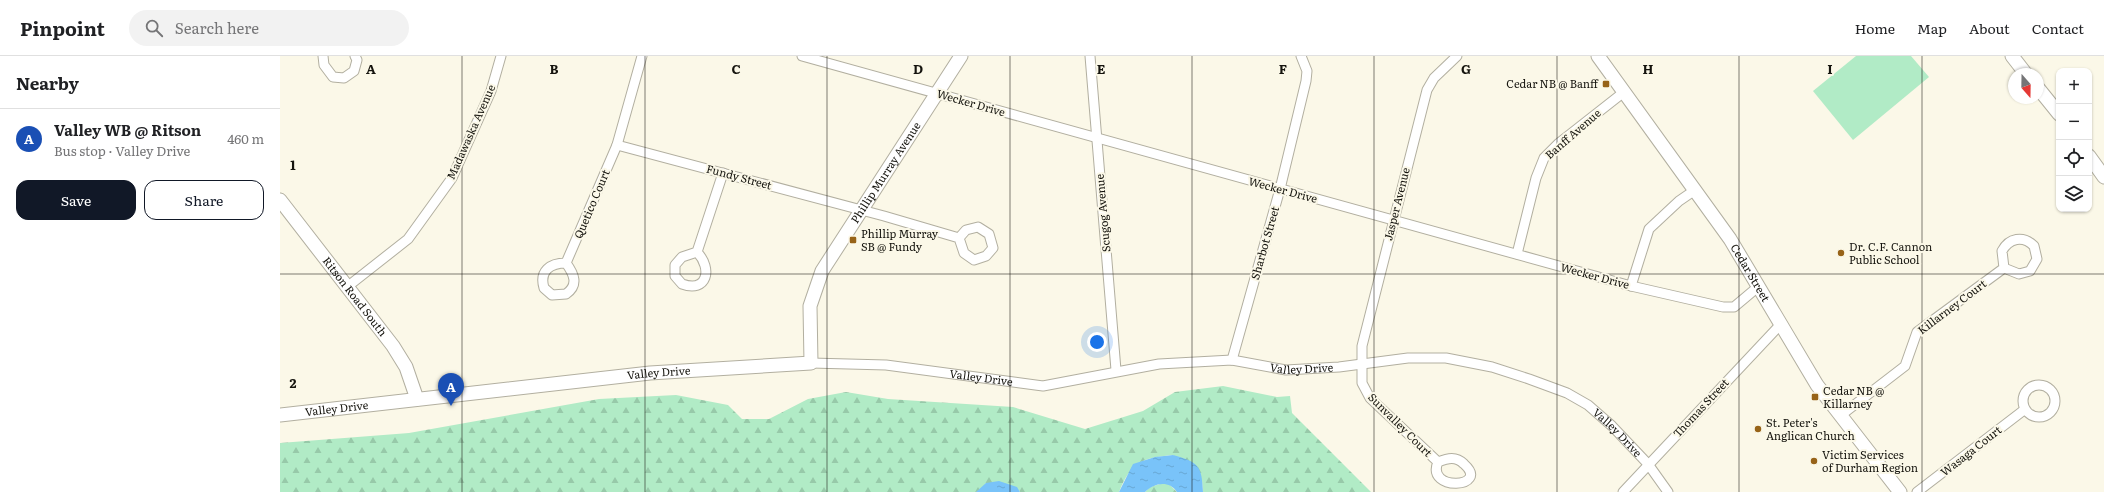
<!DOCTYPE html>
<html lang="en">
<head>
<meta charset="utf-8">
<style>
  body { margin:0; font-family:Literata,serif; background:#f2f2f2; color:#202124 }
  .controls { position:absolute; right:12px; top:12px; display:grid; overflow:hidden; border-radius:8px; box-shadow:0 1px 3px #0004 }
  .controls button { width:36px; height:36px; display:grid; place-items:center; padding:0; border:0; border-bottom:1px solid #e0e0e0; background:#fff; color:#202124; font:20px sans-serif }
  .compass { position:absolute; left:1728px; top:12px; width:36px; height:36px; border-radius:50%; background:#fff; box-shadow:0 1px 3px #0004; rotate:160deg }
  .you { position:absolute; left:817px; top:286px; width:14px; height:14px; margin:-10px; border:3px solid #fff; border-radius:50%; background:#1a73e8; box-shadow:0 0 0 6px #1a73e833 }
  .badge { display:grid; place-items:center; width:26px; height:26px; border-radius:50%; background:#111827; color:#fff; font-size:13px; font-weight:700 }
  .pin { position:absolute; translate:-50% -33px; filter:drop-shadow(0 1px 2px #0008) }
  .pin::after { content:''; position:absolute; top:21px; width:14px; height:12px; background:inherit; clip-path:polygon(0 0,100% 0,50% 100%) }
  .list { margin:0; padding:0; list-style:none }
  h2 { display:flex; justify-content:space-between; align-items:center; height:52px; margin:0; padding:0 16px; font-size:17px }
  h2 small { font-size:13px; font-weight:400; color:#757577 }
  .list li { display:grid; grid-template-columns:26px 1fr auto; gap:12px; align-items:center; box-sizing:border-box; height:60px; padding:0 16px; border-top:1px solid #e0e0e0 }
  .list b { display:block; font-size:15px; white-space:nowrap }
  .list p { margin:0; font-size:13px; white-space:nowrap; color:#757577 }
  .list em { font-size:13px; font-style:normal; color:#757577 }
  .actions { display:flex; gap:8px; padding:12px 16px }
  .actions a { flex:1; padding:9px 0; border:1px solid #111827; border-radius:12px; text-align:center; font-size:14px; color:#111827 }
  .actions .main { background:#111827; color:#fff }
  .icon { flex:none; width:22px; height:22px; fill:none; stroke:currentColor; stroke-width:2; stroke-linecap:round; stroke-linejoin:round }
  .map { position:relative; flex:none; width:1824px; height:436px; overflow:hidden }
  header { display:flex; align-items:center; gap:24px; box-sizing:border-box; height:56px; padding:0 20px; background:#fff; border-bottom:1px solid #e0e0e0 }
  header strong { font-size:19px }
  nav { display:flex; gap:22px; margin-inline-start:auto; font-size:14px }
  .search { width:280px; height:36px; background:#f2f2f2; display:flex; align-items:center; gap:10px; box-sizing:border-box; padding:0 14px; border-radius:22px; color:#757577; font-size:15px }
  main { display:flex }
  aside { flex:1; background:#fff }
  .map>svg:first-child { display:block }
  .forest { fill:url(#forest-firs) }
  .garden { fill:#b1ebc6 }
  .water { fill:url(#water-ripples) }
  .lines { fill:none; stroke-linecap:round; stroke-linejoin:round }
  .street-casing { stroke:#b2afa0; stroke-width:11 }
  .secondary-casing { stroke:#b2afa0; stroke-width:15 }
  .street { stroke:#fff; stroke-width:9 }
  .secondary { stroke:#fff; stroke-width:13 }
  .grid { fill:none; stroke:#15140e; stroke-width:1; stroke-opacity:0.55 }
  .poi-dot { fill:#976318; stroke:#fbf8e8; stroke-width:1.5 }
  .labels { text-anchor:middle; stroke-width:4; stroke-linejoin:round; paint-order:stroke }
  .poi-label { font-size:11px; fill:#15140e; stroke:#fbf8e8; text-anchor:start }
  .street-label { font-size:11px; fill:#15140e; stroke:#fbf8e8 }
  .grid-label { font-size:13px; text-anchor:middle; font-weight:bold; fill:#15140e; stroke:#fbf8e8; stroke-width:4; stroke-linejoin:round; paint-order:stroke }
</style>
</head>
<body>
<header>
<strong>Pinpoint</strong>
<div class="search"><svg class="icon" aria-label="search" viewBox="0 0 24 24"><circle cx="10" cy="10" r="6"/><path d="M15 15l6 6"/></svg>Search here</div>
<nav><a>Home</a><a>Map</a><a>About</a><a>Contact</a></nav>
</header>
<main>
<aside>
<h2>Nearby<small></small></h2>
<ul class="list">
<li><span class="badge" style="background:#1a4fb4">A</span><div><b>Valley WB @ Ritson</b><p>Bus stop · Valley Drive</p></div><em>460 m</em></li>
</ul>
<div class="actions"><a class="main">Save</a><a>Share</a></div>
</aside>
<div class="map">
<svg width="1824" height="436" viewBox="0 0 1824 436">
  <defs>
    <pattern id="forest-firs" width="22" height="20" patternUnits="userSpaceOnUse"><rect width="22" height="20" fill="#b1ebc6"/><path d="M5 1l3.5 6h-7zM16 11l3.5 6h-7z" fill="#97c9a9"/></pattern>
    <pattern id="water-ripples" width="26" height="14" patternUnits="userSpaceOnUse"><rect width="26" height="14" fill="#79c3f9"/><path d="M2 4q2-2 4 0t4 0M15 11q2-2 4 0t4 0" fill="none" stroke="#68a7d4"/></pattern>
  </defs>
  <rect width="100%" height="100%" fill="#fbf8e8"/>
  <path class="forest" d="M943,330L997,341L1010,340L1012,357L1091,436H923L922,424L893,399C862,402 851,406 839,436H740L736,431L696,436H0V387L129,377L319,343L396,339L448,349L462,363H489L528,343L566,336L608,343L733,351L805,373L863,355L895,336Z
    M880,428H889L897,436H865L870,431Z"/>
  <path class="garden" d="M1576,0H1631L1649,21L1573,84L1533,35Z"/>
  <path class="water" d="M893,399C918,406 922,409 923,436H897C889,424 874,427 865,436H839L853,408L875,401Z
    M719,425L737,431L740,436H696L706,427Z"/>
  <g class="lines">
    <g class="street-casing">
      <g id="street">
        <path d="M43,0L44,9L53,21L64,22L74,15L77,4L75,0"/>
        <path d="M522,0L1351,230L1443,251H1454L1479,230"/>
        <path d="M810,0L836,314"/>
        <path d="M337,89L604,160L679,182L684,197L694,204L706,200L713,192L709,178L698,171L686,174L679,182"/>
        <path d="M417,196C433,213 427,237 402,228L395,220V209L402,201L417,196L443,117"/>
        <path d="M1237,198L1256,122L1264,102L1279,87L1344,36"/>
        <path d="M286,207C294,218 299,229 286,238L272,239L264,232C259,215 270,207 286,207L337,89L362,0"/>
        <path d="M1351,230L1369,173L1399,145L1415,134"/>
        <path d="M67,231L128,183L172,122L211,35L221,0"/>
        <path d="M952,304L1000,133L1026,25L1027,15L1021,0"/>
        <path id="s1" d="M531,307L606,309L763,330L879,308L952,304L1006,314L1059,311L1128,302H1166L1212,311L1249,323L1287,337L1308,349L1332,370L1368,408L1388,436"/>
        <circle cx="1759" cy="345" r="16"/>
        <path d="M1560,360L1625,310L1637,276L1724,212L1739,218L1750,215L1757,203L1754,190C1743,179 1729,182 1722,195L1724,212"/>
        <path d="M1158,406C1168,402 1176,400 1184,408C1211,432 1145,436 1158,406L1090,342L1082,327V290L1147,34L1154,22L1177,0"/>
        <path d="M1343,436L1500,269"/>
        <path d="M1637,436L1744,354"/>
      </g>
    </g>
    <g class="secondary-casing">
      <g id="secondary">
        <path id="s2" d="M1318,0L1450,183L1537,329L1620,436"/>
        <path d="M1732,0L1746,18"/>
        <path d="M1758,32L1779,58"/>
        <path d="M1809,100L1824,121"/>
        <path id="s3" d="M0,144L113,290L126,311L137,343"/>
        <path id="s4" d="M0,359L370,317L531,307L530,250L542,215L681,0"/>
      </g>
    </g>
    <use href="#street" class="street"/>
    <use href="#secondary" class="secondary"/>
  </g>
  <path class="grid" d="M182,0V436M365,0V436M547,0V436M730,0V436M912,0V436M1094,0V436M1277,0V436M1459,0V436M1642,0V436M0,218H1824"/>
  <g class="poi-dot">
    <rect x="1322" y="24" width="8" height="8" rx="2"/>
    <rect x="569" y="180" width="8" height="8" rx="2"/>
    <circle cx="1561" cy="197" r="4"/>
    <rect x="1531" y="337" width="8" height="8" rx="2"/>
    <circle cx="1478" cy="373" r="4"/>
    <circle cx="1534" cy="405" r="4"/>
  </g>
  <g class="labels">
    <g class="poi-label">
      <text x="1318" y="32" text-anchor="end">Cedar NB @ Banff</text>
      <text x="581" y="182">Phillip Murray<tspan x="581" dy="13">SB @ Fundy</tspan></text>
      <text x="1569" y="195">Dr. C.F. Cannon<tspan x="1569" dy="13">Public School</tspan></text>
      <text x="1543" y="339">Cedar NB @<tspan x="1543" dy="13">Killarney</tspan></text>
      <text x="1486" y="371">St. Peter's<tspan x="1486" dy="13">Anglican Church</tspan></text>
      <text x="1542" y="403">Victim Services<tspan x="1542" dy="13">of Durham Region</tspan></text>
    </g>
    <g class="street-label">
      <text transform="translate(691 47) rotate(16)" y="4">Wecker Drive</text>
      <text transform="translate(191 76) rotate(-66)" y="4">Madawaska Avenue</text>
      <text transform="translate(1293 78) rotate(-41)" y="4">Banff Avenue</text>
      <text dy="4" stroke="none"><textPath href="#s4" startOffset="745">Phillip Murray Avenue</textPath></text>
      <text transform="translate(459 121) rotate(15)" y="4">Fundy Street</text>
      <text transform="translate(1003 134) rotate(15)" y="4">Wecker Drive</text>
      <text transform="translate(312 148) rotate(-67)" y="4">Quetico Court</text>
      <text transform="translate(1117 148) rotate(-76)" y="4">Jasper Avenue</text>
      <text transform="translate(823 157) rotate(-95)" y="4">Scugog Avenue</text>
      <text transform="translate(985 187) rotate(-74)" y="4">Sharbot Street</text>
      <text dy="4" stroke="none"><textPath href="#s2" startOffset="265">Cedar Street</textPath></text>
      <text transform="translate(1315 220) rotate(15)" y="4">Wecker Drive</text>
      <text dy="4" stroke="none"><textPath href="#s3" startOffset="122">Ritson Road South</textPath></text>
      <text transform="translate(1672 251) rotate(-37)" y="4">Killarney Court</text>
      <text dy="4" stroke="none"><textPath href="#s1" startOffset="495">Valley Drive</textPath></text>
      <text dy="4" stroke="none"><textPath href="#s4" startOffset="381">Valley Drive</textPath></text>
      <text dy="4" stroke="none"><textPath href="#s1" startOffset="171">Valley Drive</textPath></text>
      <text transform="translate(1421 352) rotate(-47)" y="4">Thomas Street</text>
      <text dy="4" stroke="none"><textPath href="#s4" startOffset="57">Valley Drive</textPath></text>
      <text transform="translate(1120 369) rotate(45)" y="4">Sunvalley Court</text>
      <text dy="4" stroke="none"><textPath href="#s1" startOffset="831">Valley Drive</textPath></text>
      <text transform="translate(1691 395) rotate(-38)" y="4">Wasaga Court</text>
    </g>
  </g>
  <g class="grid-label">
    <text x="91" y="18">A</text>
    <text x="274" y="18">B</text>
    <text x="456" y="18">C</text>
    <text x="638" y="18">D</text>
    <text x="821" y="18">E</text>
    <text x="1003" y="18">F</text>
    <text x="1186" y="18">G</text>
    <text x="1368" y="18">H</text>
    <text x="1550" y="18">I</text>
    <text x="13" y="114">1</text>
    <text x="13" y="332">2</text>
  </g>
</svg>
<div class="controls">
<button>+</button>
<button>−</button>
<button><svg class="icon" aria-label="locate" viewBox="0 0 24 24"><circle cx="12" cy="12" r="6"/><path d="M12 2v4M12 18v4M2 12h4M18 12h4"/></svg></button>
<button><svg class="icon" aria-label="layers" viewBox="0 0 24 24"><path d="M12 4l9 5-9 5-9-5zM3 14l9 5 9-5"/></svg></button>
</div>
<svg class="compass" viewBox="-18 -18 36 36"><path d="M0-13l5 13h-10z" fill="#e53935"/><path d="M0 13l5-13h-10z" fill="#757577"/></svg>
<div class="you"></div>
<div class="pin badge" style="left:171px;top:350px;background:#1a4fb4">A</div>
</div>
</main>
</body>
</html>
